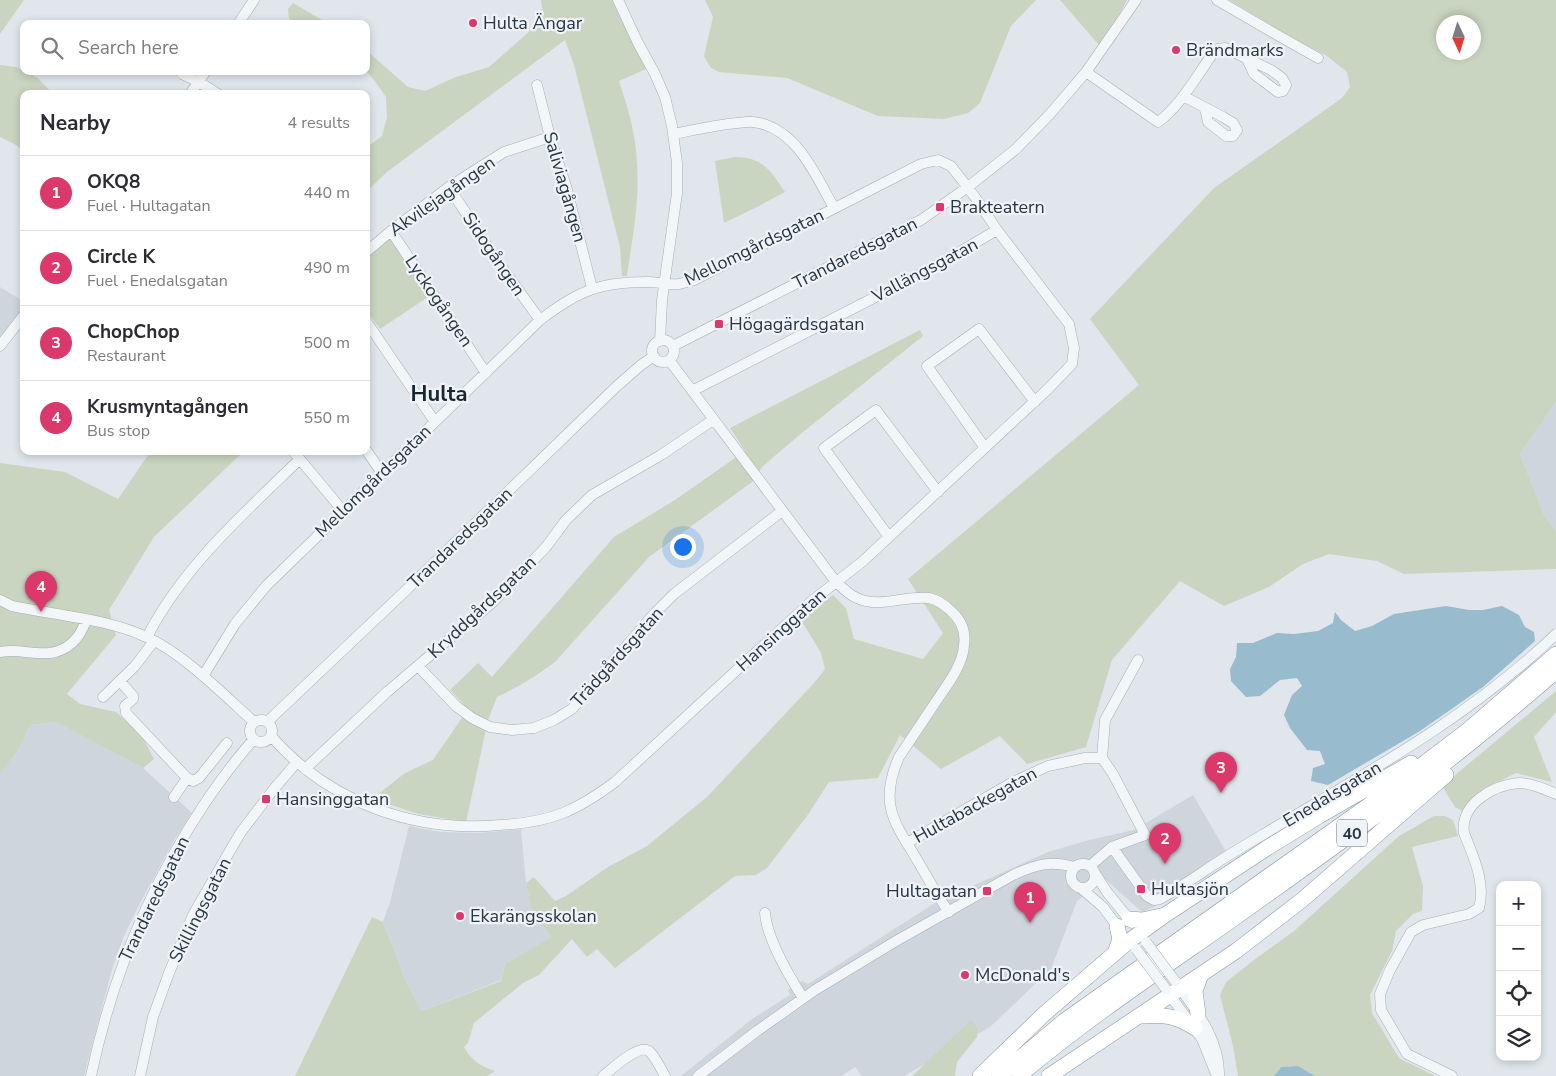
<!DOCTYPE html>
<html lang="en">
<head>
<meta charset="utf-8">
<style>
  body { margin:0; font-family:"Nunito Sans",sans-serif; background:#f7f7f7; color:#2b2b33 }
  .controls { position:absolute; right:15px; bottom:15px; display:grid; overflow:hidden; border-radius:10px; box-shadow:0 2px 8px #0003 }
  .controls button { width:45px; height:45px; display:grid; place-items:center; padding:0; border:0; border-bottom:1px solid #e1e1e2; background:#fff; color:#2b2b33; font:25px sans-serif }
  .compass { position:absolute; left:1436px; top:15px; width:45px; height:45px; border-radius:50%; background:#fff; box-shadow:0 2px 8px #0003; rotate:176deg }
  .you { position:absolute; left:682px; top:546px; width:18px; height:18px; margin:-12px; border:4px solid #fff; border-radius:50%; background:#1a73e8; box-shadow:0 0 0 8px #1a73e833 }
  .badge { display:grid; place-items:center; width:32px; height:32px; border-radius:50%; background:#db396c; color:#fff; font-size:16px; font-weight:700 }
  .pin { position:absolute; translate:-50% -41px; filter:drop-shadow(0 1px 2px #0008) }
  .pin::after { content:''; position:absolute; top:26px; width:18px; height:15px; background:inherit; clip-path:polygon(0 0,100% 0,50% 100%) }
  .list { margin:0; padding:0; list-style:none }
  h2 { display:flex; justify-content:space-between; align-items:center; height:65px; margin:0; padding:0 20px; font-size:21px }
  h2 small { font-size:16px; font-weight:400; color:#7c7c81 }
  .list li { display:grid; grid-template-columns:32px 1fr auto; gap:15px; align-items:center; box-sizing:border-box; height:75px; padding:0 20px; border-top:1px solid #e1e1e2 }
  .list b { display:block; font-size:19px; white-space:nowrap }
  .list p { margin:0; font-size:16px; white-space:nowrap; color:#7c7c81 }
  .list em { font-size:16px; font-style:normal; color:#7c7c81 }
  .icon { flex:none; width:28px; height:28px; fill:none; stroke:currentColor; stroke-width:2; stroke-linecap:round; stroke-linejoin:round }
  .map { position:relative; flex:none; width:1556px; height:1076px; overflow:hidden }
  .search { position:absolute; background:#fff; box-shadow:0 2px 8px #0003; left:20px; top:20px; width:350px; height:55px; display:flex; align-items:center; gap:12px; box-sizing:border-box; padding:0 18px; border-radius:10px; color:#7c7c81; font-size:19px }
  .panel { position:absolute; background:#fff; box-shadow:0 2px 8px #0003; left:20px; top:90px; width:350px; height:365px; border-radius:10px }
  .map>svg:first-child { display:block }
  .built { fill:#ced5dd }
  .green { fill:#c9d5c0; fill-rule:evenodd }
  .water { fill:#98bbce }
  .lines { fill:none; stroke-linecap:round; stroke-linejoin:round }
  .minor-casing { stroke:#a5aeb6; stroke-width:11 }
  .highway-casing { stroke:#8696a3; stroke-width:16 }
  .minor { stroke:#f3f6f8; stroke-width:10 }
  .highway { stroke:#fff; stroke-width:15 }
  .minor-bridge-casing { stroke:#a5aeb6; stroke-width:11; stroke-linecap:butt }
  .minor-bridge { stroke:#f3f6f8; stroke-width:10 }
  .poi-dot { fill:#db396c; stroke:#f0f4f8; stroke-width:2 }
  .labels { text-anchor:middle; stroke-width:4.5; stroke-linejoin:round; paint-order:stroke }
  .shield { fill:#f0f4f8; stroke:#636f7a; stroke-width:1 }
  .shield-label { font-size:16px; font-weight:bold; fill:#273644 }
  .poi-label { font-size:18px; fill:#273644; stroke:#f0f4f8; text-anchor:start }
  .street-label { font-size:18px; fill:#273644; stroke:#f0f4f8 }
  .district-label { font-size:22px; font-weight:bold; fill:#192734; stroke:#f0f4f8 }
</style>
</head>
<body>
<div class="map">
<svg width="1556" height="1076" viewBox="0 0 1556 1076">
  <rect width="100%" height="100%" fill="#e0e6eb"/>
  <path class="built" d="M0,287L24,302V306L0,337Z
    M1556,402V531L1544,515L1520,454Z
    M56,722L143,768L192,813L173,842L139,905L124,936L112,969L84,1076H0V774L19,749L30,725Z
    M1193,795L1231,860L1171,899L1142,912L1106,880L1077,901L1051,969L990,1027L904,1076H862L855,1067L841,1076H681L752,1019L790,995L788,990L802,981L808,984L935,903L1048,852L1089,840L1134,830Z
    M409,826L441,832L479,833L521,829L526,883L532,910L551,937L505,964L501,980L422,1011L407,984L383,922L390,902Z"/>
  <path class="green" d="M0,0H24L0,34Z
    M541,0H624L636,49L646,69L619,81C628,108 636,135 637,164C640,201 632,240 627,276H622L620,247L574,65L565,40L387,172L366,192V148L382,136L387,117L386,97L375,81L366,71V50L408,87L425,91L456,77L489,67L530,31L543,14Z
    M705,0H1036L1011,26L980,103L968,113L944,119L878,116L787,78L719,72L711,68L704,56L713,17Z
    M1060,0H1127L1117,19L1099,45Z
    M1229,0H1556V402L1520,454L1544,515L1556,531V569L1404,574L1377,561L1329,554L1303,564L1269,587L1224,606L1180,581L1112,660L1086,747L1027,764L1000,736L941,769L900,735L878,778L829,782L807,816L767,868L756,875L735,876L615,968L597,949L587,957L572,939L539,975L523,983L474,1023L468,1043L464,1047C471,1060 480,1066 495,1071L487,1076H295L372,917L383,922L407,984L422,1011L501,981L505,964L551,937L532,910L526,883L534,877L555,901L566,896L608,867L647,846L707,797L815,682L825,669L821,653L801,620L833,595L846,608L854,639L923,659L943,633L908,579L1139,385L1090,319L1214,188L1342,98L1350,87L1347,72L1327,56L1282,32ZM1444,22H1474V52H1444Z
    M293,3L329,24H300L289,19L288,9Z
    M0,65L16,67L38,78L53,94H24V151L16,145L0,137Z
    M735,157C763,157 771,171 785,192L757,207L724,223L715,161Z
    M391,236L431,295L380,329L366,310V256Z
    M920,330L923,336L803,432L763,466L752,482L649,557L556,661C537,676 518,687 497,697L488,720L466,822L419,814L372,799L405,773L433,760L468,709L450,690L478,663L492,677L614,537L675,500L745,451L730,428Z
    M151,451H244L154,537L109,610L116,635L67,694L80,704L116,712L141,734L154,759L143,768L56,722L30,725L19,749L0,774V463L65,472L118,499Z
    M1556,691V712L1534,737L1552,782L1516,773L1486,788L1462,811L1455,807L1442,786Z
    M1434,816H1445L1453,820L1458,836L1412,847L1423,886L1422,911L1413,914L1396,931L1392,951L1370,995L1372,1013L1399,1058L1435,1076H1315L1297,1066L1281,1067L1274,1076H1238L1233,1046L1220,995L1226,982L1254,960L1294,931L1399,836Z
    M971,1020L978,1029L977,1037L957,1062L955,1076H912Z"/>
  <path class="water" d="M1446,606L1469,610H1483L1502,606L1519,615L1525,627L1534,632L1535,641L1483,687L1420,731L1328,785L1311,781L1313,768L1325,764L1320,751L1307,750L1290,728L1284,715L1292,695L1302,686L1297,678L1280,680L1260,696L1246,697L1231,681L1230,669L1236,657L1237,643H1253L1277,633L1294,634L1318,631L1333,623L1335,612L1341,620L1355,631L1372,626L1394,614Z
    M1298,1066L1315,1076H1274L1281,1067Z"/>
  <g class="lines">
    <g class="minor-casing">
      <path id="minor" d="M618,0L638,43L655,74L665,97L672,126L677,163V193L662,300L660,341
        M1217,0L1272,32L1318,58
        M238,24L254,0
        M1086,72L1158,122C1178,109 1199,73 1213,53L1218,49L1225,48L1271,70L1282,78L1286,85L1283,91L1278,92L1254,74L1247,59
        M182,74L199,82L218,94
        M537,85L550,137L566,186L592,288
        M190,94L206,71
        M1183,96L1223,117L1233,123L1237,130L1233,136H1226L1208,122L1205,108
        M673,134C694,130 716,125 737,123C742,123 748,121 753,122C796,127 815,174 834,208
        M449,187L493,255L540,320
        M391,231L486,373
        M366,252L391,231L449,187L504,152L550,137
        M366,321L435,422
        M652 351a11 11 0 1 1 22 0a11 11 0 1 1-22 0Z
        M0,346L24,315
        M673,346L921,220L968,187L1016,149L1050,114L1086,72L1136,0
        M669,360L836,582C842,587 849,595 857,598C880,609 905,595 929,598C938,600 945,605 951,611C961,620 966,632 964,645C963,666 946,686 935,703C923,721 911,739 899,757C878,805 895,823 919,863C928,879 938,897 949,912
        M692,391L932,268L997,230
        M985,448L927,366L979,329L1035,402
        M366,450L382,473
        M293,451L343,511
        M889,537L824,448L876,410L938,492
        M0,600L12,606C55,615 108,619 146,637C183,653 224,695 254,722
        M147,637C183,567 244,513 300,459
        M0,652C26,647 49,663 72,643C79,637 83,629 86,620
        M418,666L456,706L472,718L490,727L512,730L534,728L554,720L572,709L653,615L674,594L782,511
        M203,676L235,624L266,586L540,320C578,291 599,282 647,282C658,282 668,285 679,284C684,283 689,281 694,280L921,164L938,160L951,166L975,197L997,230L1069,324L1074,348L1072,364L1048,389L862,562L813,600L615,782C599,794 583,805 563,813C543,821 521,824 500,825C413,833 329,802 271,736
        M120,681L133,696V699L125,706L126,713L187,778
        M103,697L135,666L154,641
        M250 731a11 11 0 1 1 22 0a11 11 0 1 1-22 0Z
        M268,721L401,595L617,386L641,365L654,356
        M305,769L387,692L494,601L546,547L566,520L592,495L661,455L713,420
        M174,797L187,778L193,781L199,778L227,743
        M907,843L1013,782L1048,766L1085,758H1102
        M1112,847L1147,896L1154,900L1160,899C1181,887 1201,873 1221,860C1243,846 1266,833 1289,819C1383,764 1477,710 1556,634
        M1071 876a12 12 0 1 1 24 0a12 12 0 1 1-24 0Z
        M1090,866L1112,847L1145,835L1113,774L1102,758L1105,720L1138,660
        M1094,872L1107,892L1132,923
        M1082,889L1103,907L1120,930
        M765,913C767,939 789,976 803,998
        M1177,984C1197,1012 1220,1040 1219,1076
        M1166,990L1202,1039L1216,1074
        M91,1076C112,976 149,887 205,803C220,781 236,759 254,739
        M140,1076L153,1017L169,973L193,915L224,861L241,832L273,790L297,762
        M603,1076C612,1069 640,1042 650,1052C656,1058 661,1069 665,1076
        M698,1076L757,1031L815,990L896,941L1013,875C1035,865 1050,860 1074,867
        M1452,1076L1407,1054L1381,1010L1380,994L1390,970L1411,932L1423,925L1469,914L1479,908C1486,882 1473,856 1464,833C1460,804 1493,785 1519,783C1531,783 1545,789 1556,794"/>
    </g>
    <g class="highway-casing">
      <path id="highway" d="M1129,919L1142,920L1161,916
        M1115,953L1120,939L1117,926
        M1198,1014L1195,991L1200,977
        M1142,1016C1164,1014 1176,1016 1195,1028
        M980,1076L1043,1015L1129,941L1165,915L1267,848L1319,816L1411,763
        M999,1076L1064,1021L1376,800L1468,730L1556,654
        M1019,1076C1084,1021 1156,973 1226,924C1339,844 1452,763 1556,671
        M1049,1076L1236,951L1302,900L1446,775"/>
    </g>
    <use href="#minor" class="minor"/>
    <use href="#highway" class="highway"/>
    <g class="minor-bridge-casing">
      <path id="minor-bridge" d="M1146,942L1175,981
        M1136,949L1166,989"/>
    </g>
    <use href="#minor-bridge" class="minor-bridge"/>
  </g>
  <g class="poi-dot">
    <circle cx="473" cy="23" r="5"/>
    <circle cx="1176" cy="50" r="5"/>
    <rect x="935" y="202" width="10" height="10" rx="2.5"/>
    <rect x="714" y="319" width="10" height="10" rx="2.5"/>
    <rect x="261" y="794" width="10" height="10" rx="2.5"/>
    <rect x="1136" y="884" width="10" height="10" rx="2.5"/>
    <rect x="982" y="886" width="10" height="10" rx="2.5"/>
    <circle cx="460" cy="916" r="5"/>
    <circle cx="965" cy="975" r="5"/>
  </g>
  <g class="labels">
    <rect class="shield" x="1337" y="819.5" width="30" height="27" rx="4"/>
    <g class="shield-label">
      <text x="1352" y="839">40</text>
    </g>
    <g class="poi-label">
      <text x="483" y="29">Hulta Ängar</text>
      <text x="1186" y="56">Brändmarks</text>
      <text x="950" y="213">Brakteatern</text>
      <text x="729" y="330">Högagärdsgatan</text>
      <text x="276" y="805">Hansinggatan</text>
      <text x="1151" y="895">Hultasjön</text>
      <text x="977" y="897" text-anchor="end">Hultagatan</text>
      <text x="470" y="922">Ekarängsskolan</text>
      <text x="975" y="981">McDonald's</text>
    </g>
    <g class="street-label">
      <text transform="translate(565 187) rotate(74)" y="6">Saliviagången</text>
      <text transform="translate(442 196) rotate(-35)" y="6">Akvilejagången</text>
      <text transform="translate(754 247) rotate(-26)" y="6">Mellomgårdsgatan</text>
      <text transform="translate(855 253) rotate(-27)" y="6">Trandaredsgatan</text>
      <text transform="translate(494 254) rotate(56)" y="6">Sidogången</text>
      <text transform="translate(925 270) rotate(-28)" y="6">Vallängsgatan</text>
      <text transform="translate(439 301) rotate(56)" y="6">Lyckogången</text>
      <text transform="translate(373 481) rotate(-44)" y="6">Mellomgårdsgatan</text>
      <text transform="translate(460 538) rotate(-44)" y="6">Trandaredsgatan</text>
      <text transform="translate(482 607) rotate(-43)" y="6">Kryddgårdsgatan</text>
      <text transform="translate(781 630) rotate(-42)" y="6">Hansinggatan</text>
      <text transform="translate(617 657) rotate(-48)" y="6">Trädgårdsgatan</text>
      <text transform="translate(1332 794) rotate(-31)" y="6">Enedalsgatan</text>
      <text transform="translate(975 805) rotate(-29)" y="6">Hultabackegatan</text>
      <text transform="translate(154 899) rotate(-64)" y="6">Trandaredsgatan</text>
      <text transform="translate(200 910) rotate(-63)" y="6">Skillingsgatan</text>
    </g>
    <g class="district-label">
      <text x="439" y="401">Hulta</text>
    </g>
  </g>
</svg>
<div class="controls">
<button>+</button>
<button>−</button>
<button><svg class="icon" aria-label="locate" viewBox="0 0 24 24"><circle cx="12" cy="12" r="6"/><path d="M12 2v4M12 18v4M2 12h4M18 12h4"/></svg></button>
<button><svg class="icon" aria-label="layers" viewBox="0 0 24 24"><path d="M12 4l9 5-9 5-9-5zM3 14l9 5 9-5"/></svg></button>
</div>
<svg class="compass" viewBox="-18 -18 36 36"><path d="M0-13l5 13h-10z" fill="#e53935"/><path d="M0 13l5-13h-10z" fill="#7c7c81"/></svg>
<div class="you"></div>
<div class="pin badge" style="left:1030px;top:923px">1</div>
<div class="pin badge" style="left:1165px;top:864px">2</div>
<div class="pin badge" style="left:1221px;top:793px">3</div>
<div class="pin badge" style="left:41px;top:612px">4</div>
<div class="search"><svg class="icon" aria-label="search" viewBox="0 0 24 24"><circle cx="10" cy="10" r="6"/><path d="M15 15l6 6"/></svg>Search here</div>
<section class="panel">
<h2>Nearby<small>4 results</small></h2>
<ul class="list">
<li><span class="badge">1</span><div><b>OKQ8</b><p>Fuel · Hultagatan</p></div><em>440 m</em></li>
<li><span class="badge">2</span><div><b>Circle K</b><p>Fuel · Enedalsgatan</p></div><em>490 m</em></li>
<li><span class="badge">3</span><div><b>ChopChop</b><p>Restaurant</p></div><em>500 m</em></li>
<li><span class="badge">4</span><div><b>Krusmyntagången</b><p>Bus stop</p></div><em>550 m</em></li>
</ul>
</section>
</div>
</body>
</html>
